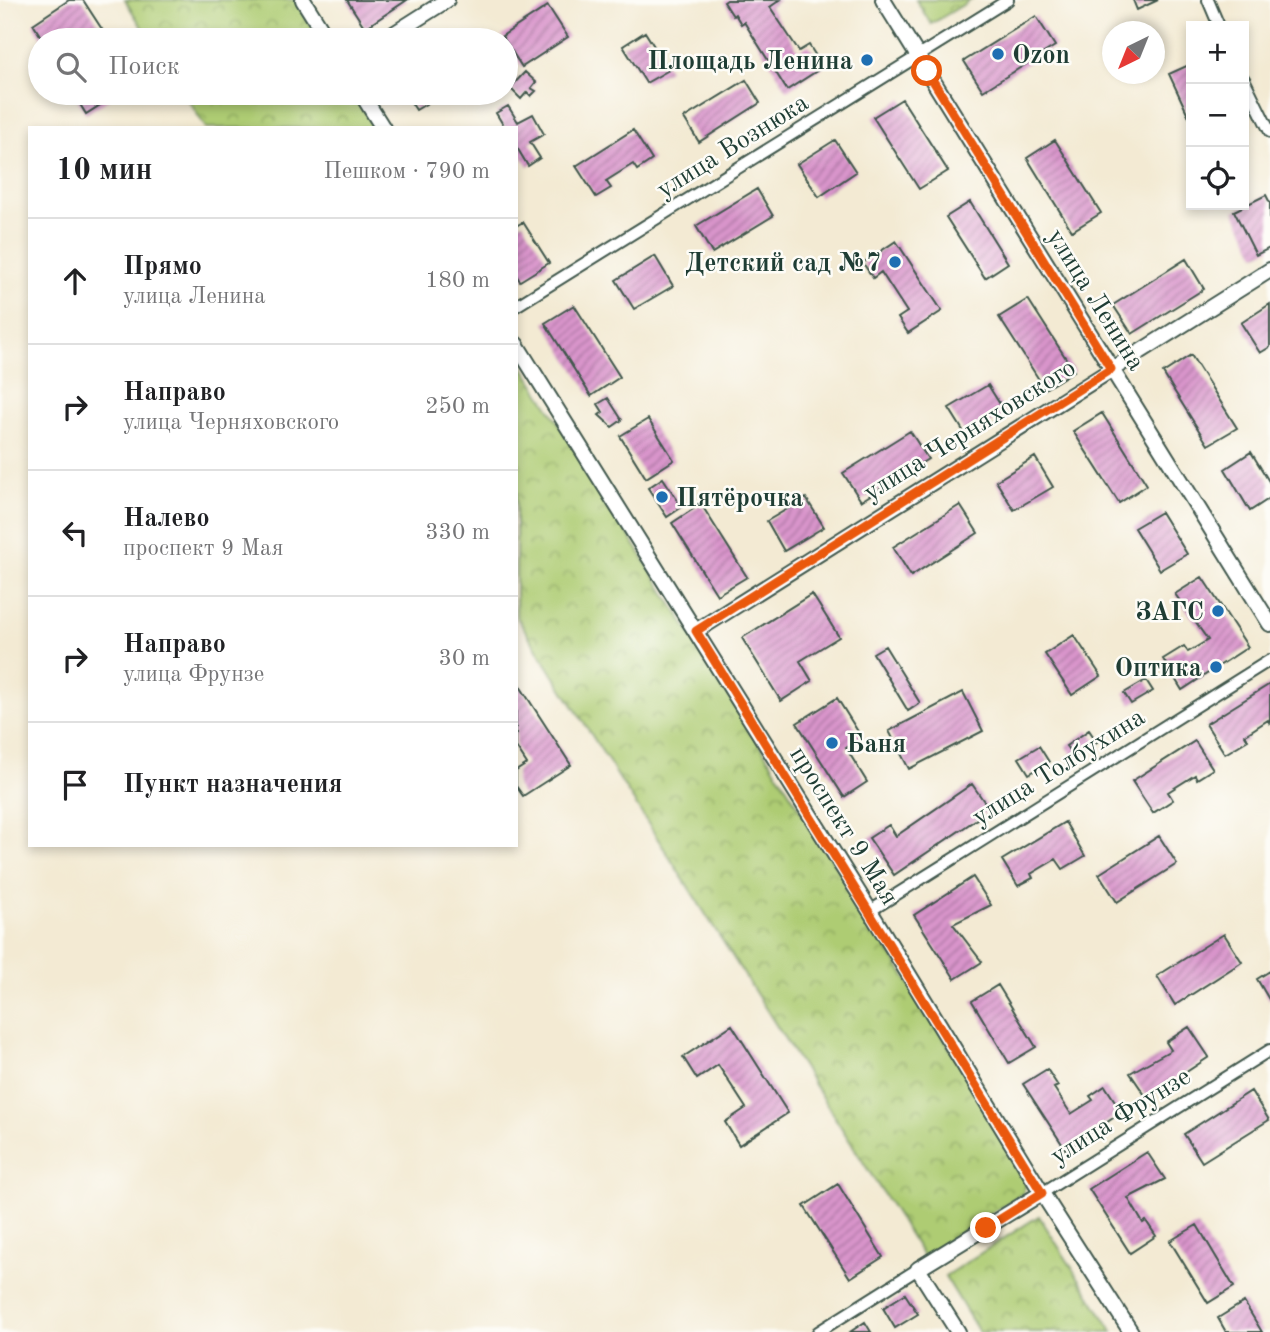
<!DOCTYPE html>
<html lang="ru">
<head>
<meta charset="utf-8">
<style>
  body { margin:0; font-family:"Old Standard TT",serif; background:#f2f2f2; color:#202124 }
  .controls { position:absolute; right:21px; top:21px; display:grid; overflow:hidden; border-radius:0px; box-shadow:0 4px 10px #0003 }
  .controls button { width:63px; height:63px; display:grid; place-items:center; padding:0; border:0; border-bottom:2px solid #e0e0e0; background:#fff; color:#202124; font:35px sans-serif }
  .compass { position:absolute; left:1102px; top:21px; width:63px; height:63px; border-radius:50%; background:#fff; box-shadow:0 4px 10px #0003; rotate:223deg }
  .stop { position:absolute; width:21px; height:21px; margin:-16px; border:5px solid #ea580c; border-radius:50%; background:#fff }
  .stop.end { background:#ea580c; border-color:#fff; box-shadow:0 2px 7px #0008 }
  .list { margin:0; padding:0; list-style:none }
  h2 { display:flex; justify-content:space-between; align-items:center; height:91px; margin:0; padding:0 28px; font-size:30px }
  h2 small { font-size:23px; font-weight:400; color:#757577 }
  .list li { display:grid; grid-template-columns:46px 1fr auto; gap:21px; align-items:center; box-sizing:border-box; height:126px; padding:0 28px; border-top:2px solid #e0e0e0 }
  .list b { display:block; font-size:26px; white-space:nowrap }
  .list p { margin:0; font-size:23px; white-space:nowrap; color:#757577 }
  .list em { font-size:23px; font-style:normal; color:#757577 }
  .icon { flex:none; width:38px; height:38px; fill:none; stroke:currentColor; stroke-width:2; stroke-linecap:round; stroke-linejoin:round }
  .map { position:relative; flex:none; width:1270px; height:1332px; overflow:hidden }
  .search { position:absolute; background:#fff; box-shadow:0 4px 10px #0003; left:28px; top:28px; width:490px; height:77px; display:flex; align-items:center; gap:18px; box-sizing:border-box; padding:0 24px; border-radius:38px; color:#757577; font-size:26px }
  .panel { position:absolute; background:#fff; box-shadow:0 4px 10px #0003; left:28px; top:126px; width:490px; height:721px; border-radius:0px }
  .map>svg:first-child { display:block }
  .park { fill:url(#park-crowns); stroke:#668454; stroke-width:2 }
  .building { fill:url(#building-hatch) }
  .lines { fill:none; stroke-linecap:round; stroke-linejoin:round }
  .minor-casing { stroke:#3f574c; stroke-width:14 }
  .tertiary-casing { stroke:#3f574c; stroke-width:18 }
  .minor { stroke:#fff; stroke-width:10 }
  .tertiary { stroke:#fff; stroke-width:14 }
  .route { stroke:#ea580c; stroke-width:9 }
  .poi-dot { fill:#1f6fb2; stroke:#fdfcf7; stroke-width:2.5 }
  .labels { text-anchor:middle; stroke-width:5; stroke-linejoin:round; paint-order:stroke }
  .poi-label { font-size:26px; font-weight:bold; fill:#1f3d34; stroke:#fdfcf7; text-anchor:end }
  .street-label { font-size:26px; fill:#1f3d34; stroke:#fdfcf7 }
</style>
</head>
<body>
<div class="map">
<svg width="1270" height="1332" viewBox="0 0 1270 1332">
  <defs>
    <pattern id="park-crowns" width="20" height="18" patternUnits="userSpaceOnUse" patternTransform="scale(1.75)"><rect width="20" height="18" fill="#aecc73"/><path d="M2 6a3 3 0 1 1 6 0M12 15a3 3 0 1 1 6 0" fill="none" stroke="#8da75f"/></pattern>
    <pattern id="building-hatch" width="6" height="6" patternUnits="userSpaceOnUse" patternTransform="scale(1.75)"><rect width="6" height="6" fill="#d994cb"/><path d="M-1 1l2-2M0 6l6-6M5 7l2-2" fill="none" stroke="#af7aa6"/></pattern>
  </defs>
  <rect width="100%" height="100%" fill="#fdfcf7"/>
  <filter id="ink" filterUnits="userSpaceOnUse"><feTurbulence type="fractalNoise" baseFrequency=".0143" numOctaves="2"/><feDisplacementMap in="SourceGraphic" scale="14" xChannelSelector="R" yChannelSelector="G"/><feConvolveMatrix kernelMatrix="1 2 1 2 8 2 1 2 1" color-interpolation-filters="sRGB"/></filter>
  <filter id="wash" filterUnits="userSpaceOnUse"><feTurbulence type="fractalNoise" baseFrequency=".00686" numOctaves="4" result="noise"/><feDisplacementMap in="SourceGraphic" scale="28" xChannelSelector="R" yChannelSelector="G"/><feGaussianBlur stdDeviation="1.57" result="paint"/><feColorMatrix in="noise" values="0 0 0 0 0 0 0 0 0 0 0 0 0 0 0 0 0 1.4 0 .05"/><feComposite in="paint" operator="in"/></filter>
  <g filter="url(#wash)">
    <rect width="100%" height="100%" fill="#f3ead3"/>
    <path class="park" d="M125,0H295L320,40H150Z
      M916,0H971L931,24Z
      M184,93H353L375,128H206Z
      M516,355L1029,1175L1023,1193L923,1256L516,616Z
      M1039,1216L1113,1332H979L945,1276Z"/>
    <g id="blocks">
      <path class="building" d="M69,0H83L109,40H43L33,24Z
        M347,0H407L365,28Z
        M727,0H780L770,7L799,51L809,45L823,67L787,90L744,22L741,24L735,14L733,16L724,2Z
        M1133,0H1158L1137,10Z
        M548,6L568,37L522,67L502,36Z
        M1036,16L1055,46L983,91L964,61Z
        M645,32L669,70L646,83L623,46Z
        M1191,64V121L1169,74Z
        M525,72L536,82L531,88L536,91L531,96L527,92L521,99L510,88Z
        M746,80L760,103L699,142L684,118Z
        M73,93H119L86,114Z
        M405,93H444L416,110Z
        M902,99L948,171L919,189L873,117Z
        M508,106L518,122L533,114L544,134L530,142L540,158L528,166L516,146V128H505L496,113Z
        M633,130L652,160L637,170L633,164L606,181L611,188L596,197L576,166Z
        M835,140L856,172L819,197L797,164Z
        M1055,140L1101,213L1072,231L1027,158Z
        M757,189L773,216L712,253L696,226Z
        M1266,195L1270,203V248L1256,255L1234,211Z
        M970,202L1008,263L985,278L946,217Z
        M523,222L549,263L520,281L516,275V226Z
        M896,241L942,311L908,333L898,318L907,312L881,272L873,278L863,263Z
        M655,256L673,286L634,309L616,280Z
        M1186,259L1204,289L1132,334L1113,305Z
        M1028,299L1074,371L1045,389L999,317Z
        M1270,304V347L1260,353L1241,323Z
        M574,305L620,377L591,396L545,323Z
        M1191,355L1237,428L1208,445L1163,373Z
        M988,385L1006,414L967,437L949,408Z
        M608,398L622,420L612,427L599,415L603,412L598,404Z
        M1102,413L1147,485L1119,503L1073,431Z
        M648,419L674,460L646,478L620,436Z
        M910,431L928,459L861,501L843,473Z
        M1251,452L1270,483V498L1250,511L1225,469Z
        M1035,457L1053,487L1014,510L996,481Z
        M663,478L682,507L667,517L648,488Z
        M806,498L824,527L784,551L767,521Z
        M701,504L747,577L717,595L672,523Z
        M960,505L978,533L911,576L893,547Z
        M1161,512L1187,554L1160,570L1134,528Z
        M1202,577L1248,647L1182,690L1163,659L1184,646L1188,652L1208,640L1175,594Z
        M812,594L839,637L800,661L812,681L781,701L742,638Z
        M1074,635L1101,676L1072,695L1045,654Z
        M885,646L920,703L908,711L873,653Z
        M516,680L571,765L523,796L516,786V771L527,764L516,747Z
        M1146,680L1153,691L1131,704L1124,693Z
        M1270,684V724L1268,720L1245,735L1248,740L1225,754L1206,724Z
        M963,692L983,731L909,769L889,731Z
        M837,698L862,738L846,748L867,782L844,797L797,723Z
        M1089,730L1097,742L1074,757L1066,746Z
        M1195,741L1213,769L1197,779L1195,775L1168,792L1173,800L1153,813L1132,781Z
        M1039,746L1049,762L1029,774L1019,758Z
        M972,784L990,810L894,875L869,838L889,825L896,836Z
        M1065,822L1085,856L1063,869L1056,859L1031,874L1033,878L1018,886L1002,860Z
        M1159,836L1177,864L1117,902L1099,874Z
        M973,877L991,905L953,924L982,962L955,979L914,915Z
        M1224,934L1242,962L1175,1005L1157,976Z
        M1270,971V1001L1257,979Z
        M998,985L1036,1047L1009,1063L972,1001Z
        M732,1025L788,1113L739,1145L725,1122L746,1108L718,1065L697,1079L683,1057Z
        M1189,1027L1209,1057L1147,1098L1130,1073L1171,1050L1166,1042Z
        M1047,1069L1058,1086L1054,1088L1071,1114L1093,1100L1090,1096L1105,1086L1122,1112L1066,1150L1023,1084Z
        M1251,1091L1269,1120L1202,1162L1184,1134Z
        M1147,1152L1165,1179L1128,1198L1143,1223L1146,1221L1156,1236L1130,1253L1089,1189Z
        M838,1184L883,1257L850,1278L804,1206Z
        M1197,1225L1234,1287L1208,1303L1170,1241Z
        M905,1294L918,1314L895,1328L883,1308Z
        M1244,1302L1262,1332H1226L1218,1318Z
        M865,1322L871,1332H850Z"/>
    </g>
  </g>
  <g filter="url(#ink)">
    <use href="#blocks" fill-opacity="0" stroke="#3f574c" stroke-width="2"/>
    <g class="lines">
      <g class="minor-casing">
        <path id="minor" d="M1208,0L1219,26
          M1244,79L1270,132
          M516,306L1008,0
          M870,911L1270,660
          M1042,1193L1270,1050
          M818,1332L918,1269"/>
      </g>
      <g class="tertiary-casing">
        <path id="tertiary" d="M303,0L328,40
          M883,0L1270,624
          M384,40L447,0
          M361,93L383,128
          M516,344L870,911L1042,1193L1131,1332
          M696,631L1270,270
          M958,1332L918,1269L1042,1193"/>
      </g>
      <use href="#minor" class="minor"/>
      <use href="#tertiary" class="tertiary"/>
    </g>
  </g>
  <g class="lines" filter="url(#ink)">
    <path class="route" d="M927,71L1111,369L696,631L1042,1193L986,1228"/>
  </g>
  <g class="poi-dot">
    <circle cx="998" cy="54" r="7"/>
    <circle cx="867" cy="60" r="7"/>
    <circle cx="895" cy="262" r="7"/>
    <circle cx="662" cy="497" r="7"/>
    <circle cx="1218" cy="611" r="7"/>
    <circle cx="1216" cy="667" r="7"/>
    <circle cx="832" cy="743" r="7"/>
  </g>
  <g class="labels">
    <g class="poi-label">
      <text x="1012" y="63" text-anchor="start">Ozon</text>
      <text x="853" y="69">Площадь Ленина</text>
      <text x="881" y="271">Детский сад №7</text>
      <text x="676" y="506" text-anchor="start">Пятёрочка</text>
      <text x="1204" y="620">ЗАГС</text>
      <text x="1202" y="676">Оптика</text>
      <text x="846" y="752" text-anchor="start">Баня</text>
    </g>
    <g class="street-label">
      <text transform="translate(732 145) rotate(-32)" y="9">улица Вознюка</text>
      <text transform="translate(1097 299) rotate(58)" y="9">улица Ленина</text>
      <text transform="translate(969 429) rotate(-32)" y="9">улица Черняховского</text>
      <text transform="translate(1058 766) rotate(-32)" y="9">улица Толбухина</text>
      <text transform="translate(845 825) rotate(58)" y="9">проспект 9 Мая</text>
      <text transform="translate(1120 1115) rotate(-32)" y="9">улица Фрунзе</text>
    </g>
  </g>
</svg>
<div class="controls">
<button>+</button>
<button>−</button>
<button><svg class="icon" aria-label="locate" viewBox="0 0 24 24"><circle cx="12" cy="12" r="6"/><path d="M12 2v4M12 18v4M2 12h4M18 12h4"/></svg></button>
</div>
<svg class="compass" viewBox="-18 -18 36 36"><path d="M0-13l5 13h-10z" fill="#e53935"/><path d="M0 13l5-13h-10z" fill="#757577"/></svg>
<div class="stop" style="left:927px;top:71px"></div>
<div class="stop end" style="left:986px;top:1228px"></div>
<div class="search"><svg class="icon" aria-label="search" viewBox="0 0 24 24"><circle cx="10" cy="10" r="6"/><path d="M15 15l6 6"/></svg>Поиск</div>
<section class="panel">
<h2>10 мин<small>Пешком · 790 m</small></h2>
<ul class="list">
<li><svg class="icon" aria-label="ahead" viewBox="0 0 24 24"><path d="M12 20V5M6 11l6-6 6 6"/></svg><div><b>Прямо</b><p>улица Ленина</p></div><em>180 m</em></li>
<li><svg class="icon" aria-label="right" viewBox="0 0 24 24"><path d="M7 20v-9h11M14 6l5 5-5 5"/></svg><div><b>Направо</b><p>улица Черняховского</p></div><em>250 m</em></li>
<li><svg class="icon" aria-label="left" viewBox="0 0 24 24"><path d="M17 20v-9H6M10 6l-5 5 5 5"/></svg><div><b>Налево</b><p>проспект 9 Мая</p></div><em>330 m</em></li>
<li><svg class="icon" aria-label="right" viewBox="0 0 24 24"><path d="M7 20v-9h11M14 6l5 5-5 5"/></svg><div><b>Направо</b><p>улица Фрунзе</p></div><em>30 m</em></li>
<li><svg class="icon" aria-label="arrive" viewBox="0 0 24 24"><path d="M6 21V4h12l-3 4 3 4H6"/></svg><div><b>Пункт назначения</b></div></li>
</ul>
</section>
</div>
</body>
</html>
